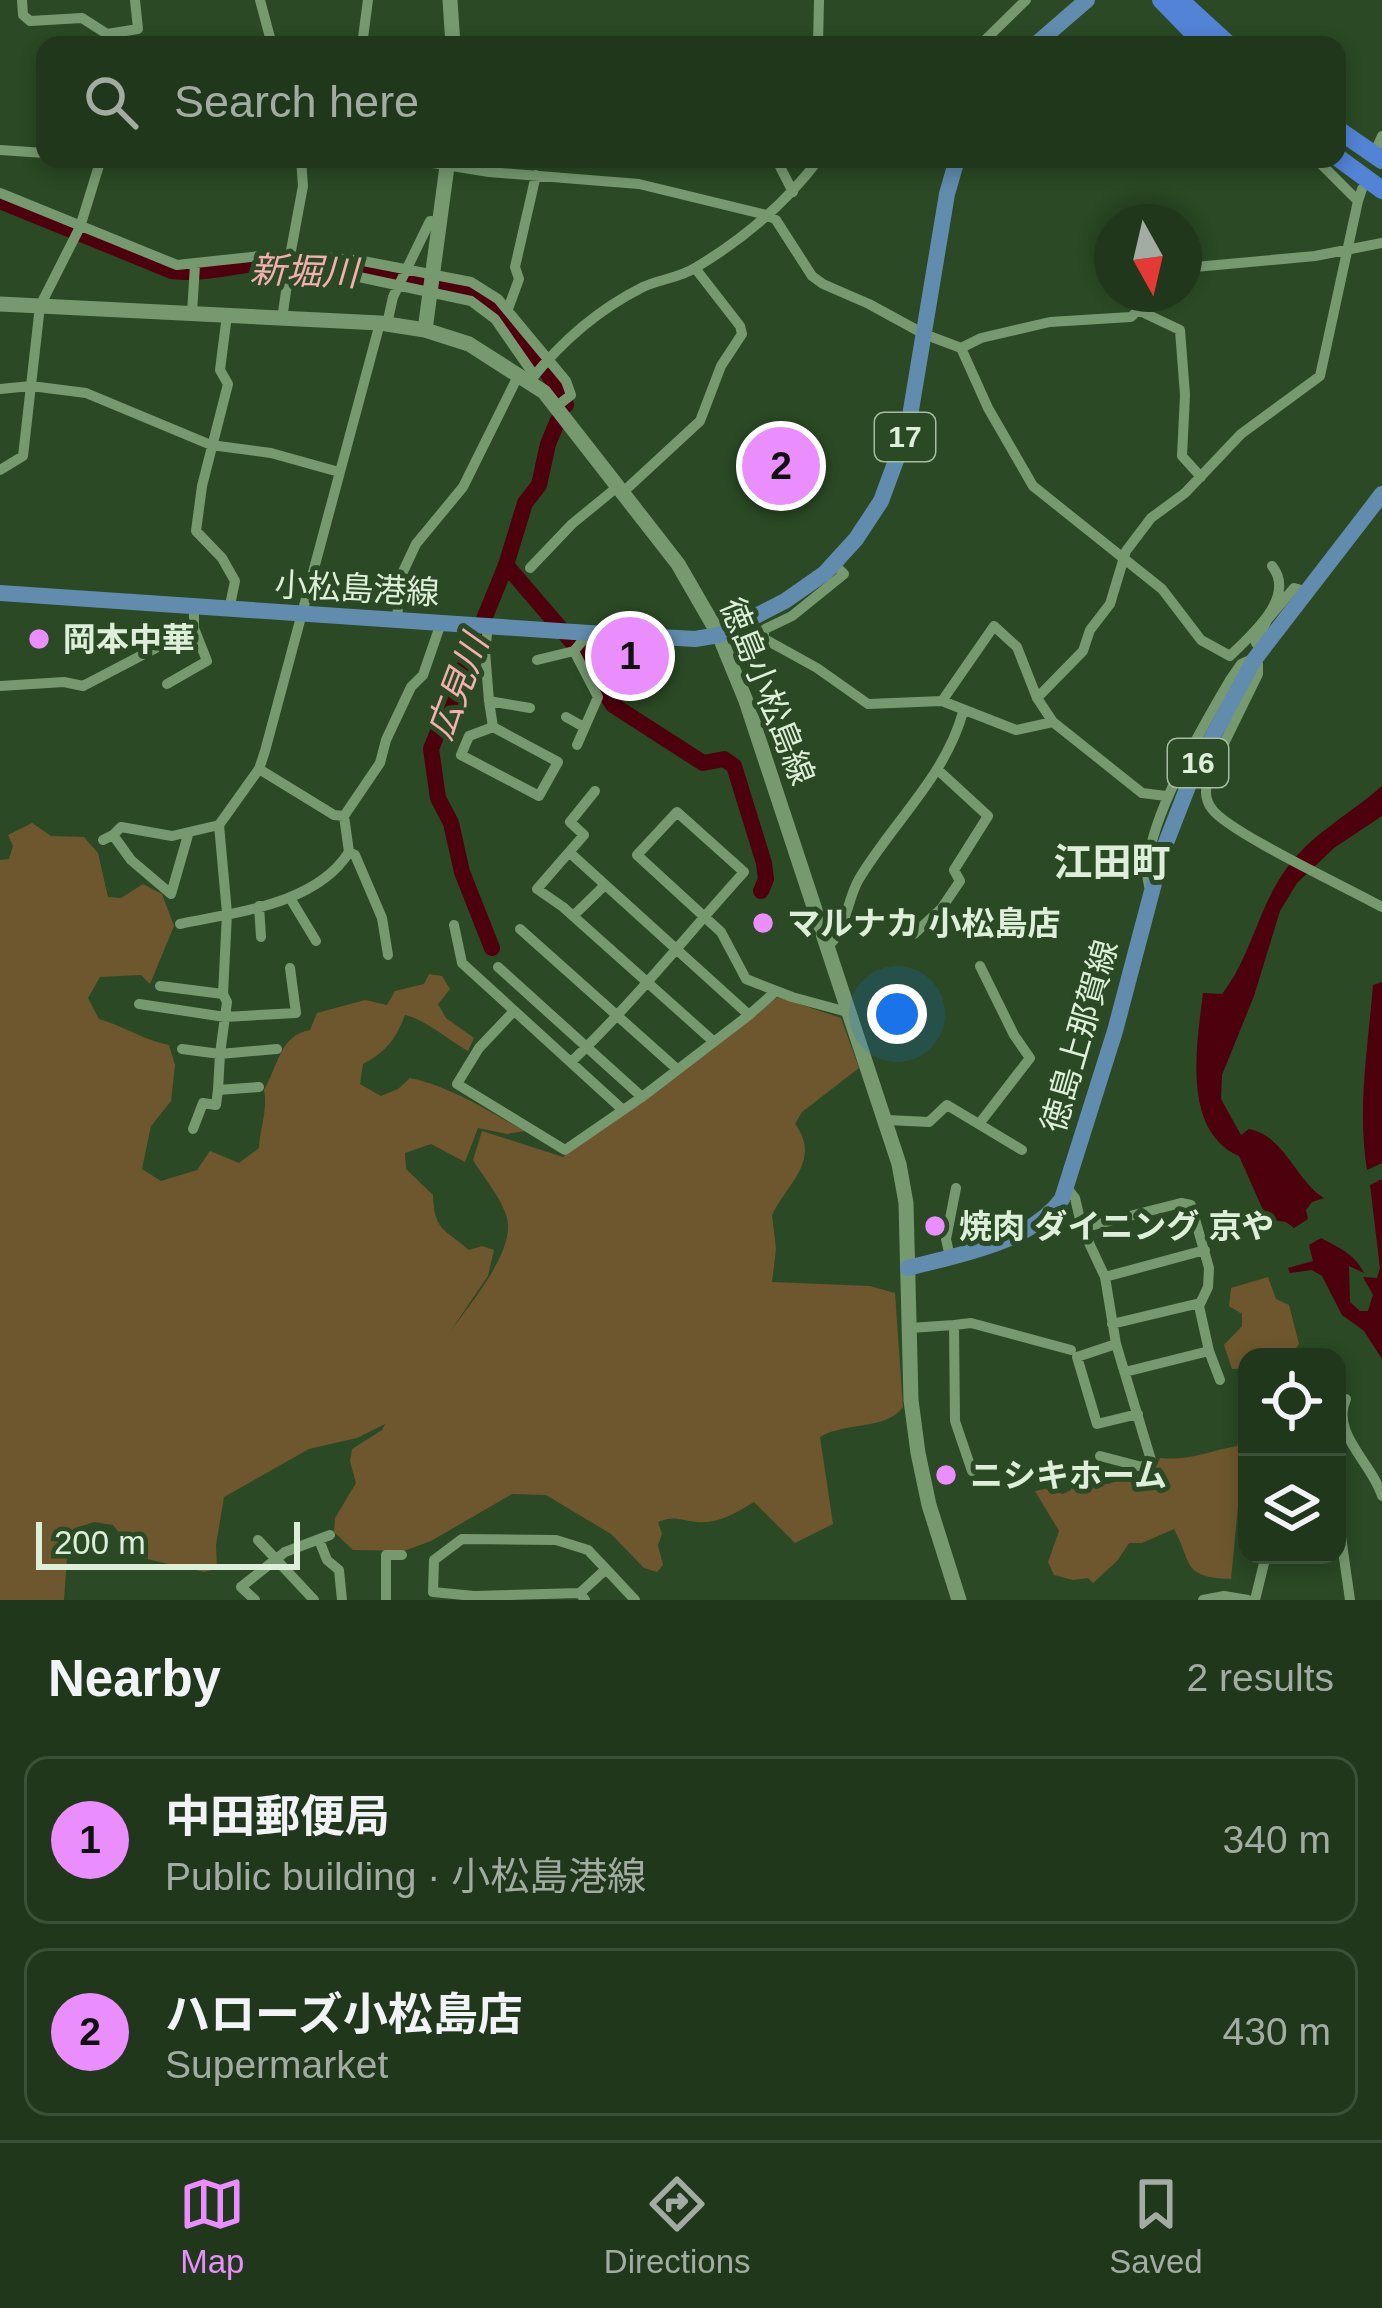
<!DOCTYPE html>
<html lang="en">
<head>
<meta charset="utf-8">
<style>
  body { margin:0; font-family:Helvetica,"Noto Sans JP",sans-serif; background:#283f24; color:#f1f3f6 }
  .controls { position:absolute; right:36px; bottom:36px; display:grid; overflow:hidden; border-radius:24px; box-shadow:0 6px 18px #0003 }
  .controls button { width:108px; height:108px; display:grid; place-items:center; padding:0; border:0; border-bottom:3px solid #3d513a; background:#20371b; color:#f1f3f6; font:60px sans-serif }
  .compass { position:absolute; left:1094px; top:204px; width:108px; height:108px; border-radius:50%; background:#20371b; box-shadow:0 6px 18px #0003; rotate:172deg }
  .scale { position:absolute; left:36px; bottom:30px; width:264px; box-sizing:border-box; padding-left:12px; border:6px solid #ddefd9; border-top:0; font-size:33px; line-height:42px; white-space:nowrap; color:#ddefd9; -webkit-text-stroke:9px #2a4924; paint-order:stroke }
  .you { position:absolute; left:897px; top:1014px; width:42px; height:42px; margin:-30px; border:9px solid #fff; border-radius:50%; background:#1a73e8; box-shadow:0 0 0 18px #1a73e833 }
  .badge { display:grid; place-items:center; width:78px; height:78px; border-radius:50%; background:#ea8dfd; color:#111; font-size:39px; font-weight:700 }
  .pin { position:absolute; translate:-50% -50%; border:6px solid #fff; box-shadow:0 3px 12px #0006 }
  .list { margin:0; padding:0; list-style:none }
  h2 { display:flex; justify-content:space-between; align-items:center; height:156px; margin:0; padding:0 48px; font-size:51px }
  h2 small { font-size:39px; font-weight:400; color:#a2aca3 }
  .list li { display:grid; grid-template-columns:78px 1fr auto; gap:36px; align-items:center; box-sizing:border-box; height:168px; margin:0 24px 24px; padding:0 24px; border:3px solid #3d513a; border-radius:24px }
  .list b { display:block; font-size:45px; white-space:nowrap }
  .list p { margin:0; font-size:39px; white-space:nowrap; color:#a2aca3 }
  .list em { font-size:39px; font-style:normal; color:#a2aca3 }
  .icon { flex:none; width:66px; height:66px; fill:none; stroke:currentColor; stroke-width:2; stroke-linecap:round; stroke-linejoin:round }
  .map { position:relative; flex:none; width:1382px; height:1600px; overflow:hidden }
  .search { position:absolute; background:#20371b; box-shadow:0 6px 18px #0003; left:36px; right:36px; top:36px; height:132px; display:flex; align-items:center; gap:30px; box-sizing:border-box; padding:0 42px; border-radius:24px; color:#a2aca3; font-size:45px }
  .sheet { height:540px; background:#20371b }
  nav { display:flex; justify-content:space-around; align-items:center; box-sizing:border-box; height:168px; border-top:3px solid #3d513a; background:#20371b; font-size:33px; color:#a2aca3 }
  nav a { display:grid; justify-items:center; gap:6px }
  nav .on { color:#ea8dfd }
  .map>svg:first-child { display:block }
  .green { fill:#6e572e }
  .water { fill:#4d010d }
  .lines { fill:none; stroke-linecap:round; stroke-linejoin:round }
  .river { stroke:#4d010d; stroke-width:16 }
  .street { stroke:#779970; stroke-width:10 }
  .secondary { stroke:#779970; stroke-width:15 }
  .primary { stroke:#618cad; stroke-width:16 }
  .highway { stroke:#5383d5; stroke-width:18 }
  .poi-dot { fill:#ea8dfd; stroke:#2a4924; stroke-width:4.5 }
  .labels { text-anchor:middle; stroke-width:10; stroke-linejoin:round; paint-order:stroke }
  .shield { fill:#2a4924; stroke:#a7bda3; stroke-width:3 }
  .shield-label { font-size:30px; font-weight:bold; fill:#ddefd9 }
  .street-label { font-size:33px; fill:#ddefd9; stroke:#2a4924 }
  .poi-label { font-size:33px; font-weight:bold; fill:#ddefd9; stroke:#2a4924; text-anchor:start }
  .water-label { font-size:36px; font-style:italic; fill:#f4afae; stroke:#2a4924 }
  .quarter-label { font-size:39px; font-weight:bold; fill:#ddefd9; stroke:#2a4924 }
</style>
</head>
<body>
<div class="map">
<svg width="1382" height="1600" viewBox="0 0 1382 1600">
  <rect width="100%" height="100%" fill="#2a4924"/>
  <path class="green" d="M32,823L51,836L84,837L98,853L108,897L121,898L143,884L162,894L174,926L150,984L141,975L100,977L88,998L99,1019C124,1026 143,1040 169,1045L175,1065L171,1101L151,1126L142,1169L161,1181L197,1170L210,1151L239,1163L259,1148C260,1127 268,1110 264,1090C278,1066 280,1035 310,1030L317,1013L365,1000L387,1005L395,991L424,984L429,974L442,976L450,989L438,1004L446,1018L474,1038L468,1051C450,1041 423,1018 405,1015C396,1039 386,1052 363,1064L360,1084L381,1096L398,1089L410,1078C453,1087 487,1111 525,1131L507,1134L478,1128L465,1162L431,1144L405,1153L406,1169L433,1195C434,1231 445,1229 469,1250L482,1246L494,1250L488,1276L447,1336C466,1309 516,1252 507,1218C502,1199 484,1178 473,1160L482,1131L563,1157L778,997L841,1018L859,1068L802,1112L795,1124C822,1160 787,1184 772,1215L776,1249L772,1282L870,1286L895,1293L903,1407C887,1430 844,1422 820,1437L833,1524L795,1543L754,1502C736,1513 718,1524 697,1522C680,1520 674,1515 658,1522L662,1534L658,1545L663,1565L657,1572L644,1568L611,1534L546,1495L512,1494L431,1541L404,1551L353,1550L334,1532L335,1518L356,1483L350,1461L352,1449L382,1430L385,1424L357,1438L309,1449L224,1497L216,1545L217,1569L204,1572L138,1557L113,1525L94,1522L73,1529L67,1558L64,1600H0V860L9,859L13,846L8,835Z
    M1268,1277L1276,1299L1289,1305L1299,1344L1289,1357H1247V1368L1232,1369L1224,1345L1242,1326V1314L1229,1306L1231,1288Z
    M1247,1415V1477L1239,1497L1231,1579C1181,1577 1193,1564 1174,1529L1142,1543H1129L1117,1561L1093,1583L1088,1578L1073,1580L1054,1575L1048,1562L1059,1531L1035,1491L1045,1489L1063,1494L1071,1490L1072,1479L1079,1474L1086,1483L1108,1484L1155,1469L1160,1458C1189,1461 1209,1451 1237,1446Z"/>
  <path class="water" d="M1382,786V816L1334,848L1297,883L1280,911L1254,996L1222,1075L1221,1099L1241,1135L1249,1129C1285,1136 1295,1180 1324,1198L1312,1202L1306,1210L1308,1219L1294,1228L1286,1222L1267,1219L1239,1156C1181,1130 1197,1044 1203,993L1222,994C1250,958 1257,913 1282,875C1307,836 1348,816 1382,786Z
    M1382,982V1163L1367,1170C1357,1108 1368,1048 1373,985Z
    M1382,1179V1359L1364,1331L1342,1315L1322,1276L1312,1270L1290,1273L1288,1268L1313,1261L1309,1245L1321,1238C1339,1248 1354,1253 1364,1273L1349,1266L1350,1302L1360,1311H1368L1373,1295L1363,1277L1377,1278L1380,1268L1370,1185Z"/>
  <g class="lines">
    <path class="river" d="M0,201L172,271C204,275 234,265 265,263C333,259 403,274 468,291C474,293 480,295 485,299C501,310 564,390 566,405
      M506,565L573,643L613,705L703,763L724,759L734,766L764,863L766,879L761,891
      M492,948L462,872L451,823L438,798L431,749L506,565L525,503L539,485L548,444L558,420"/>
    <path class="street" d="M22,0L23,15L30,21L82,18L107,34L138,29L135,0
      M260,0L272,45
      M362,45L368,0
      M818,45L819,0
      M980,45L1026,0
      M1378,145L1382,136
      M0,150L45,153
      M408,159L489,172L639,184L767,215L776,220L812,276L823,284L869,304L924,334L961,348L988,408L1033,486L1162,589L1201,640L1230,656C1251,635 1297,597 1272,566
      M776,159L793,192
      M1316,159L1358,201L1362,189
      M0,193L177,265L260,256H314L363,261L471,282L498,299L566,381L571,395L557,406
      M290,256L303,186L301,159
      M1184,268L1315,256L1382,243
      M359,277L471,301L495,319L534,375
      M508,309L519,279L515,267L536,175
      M1140,311L1180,330L1185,395L1182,456L1201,477
      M192,313L195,265
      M227,315L220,370L228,384L202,486L196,531L222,558L235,581L229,610
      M282,319L289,271L359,276
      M387,324L393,297L430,221L440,222
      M961,348L981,338L1050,322L1131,317L1155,294
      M530,381C560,343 599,309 643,287C660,279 679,278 695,268C742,240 786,203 819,159
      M0,389L31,386L86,393L211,445L271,453L339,472
      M0,470L23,456L40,306L80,227L101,159
      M621,494L700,421L721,366L742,334L740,326L695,268
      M834,564L844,574L792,616L765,629L763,638L817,668L868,704L942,701L1016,730L1053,722L1142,793L1166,796
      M530,568L572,524L616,488
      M397,620L400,578L416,544L463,487L519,374
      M488,626L485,651L489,701L530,708
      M1262,650L1256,643L1267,620L1294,588L1305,591
      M574,651L598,697L577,745
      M537,660L574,651L589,633
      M167,684L207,661L194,628V608
      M0,686L64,682L83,686L194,628
      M489,701L493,727L558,762L539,796L461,755L469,736L493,727
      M942,701L994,626L1017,647L1037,698
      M566,717L582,726
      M1053,722L1037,698L1083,651L1090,630L1110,604L1126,551L1151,518L1185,493L1241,434L1320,376L1358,201
      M259,769L334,815L344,816
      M595,791L570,822L584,835L537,889L563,907L713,1041
      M113,835L121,827L172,836L219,825
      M103,840L113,835L131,860L171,894L188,835
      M569,852L749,1015L776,991
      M1149,886C1136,837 1204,725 1230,680L1241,664L1250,660L1258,664V674L1209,774C1206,787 1203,797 1212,809C1228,832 1350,889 1382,907
      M290,898L316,941
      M259,906L261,937
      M573,916L604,886
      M180,924C235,912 316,905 349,852
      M454,925L462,963L623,1110
      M520,929L677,1069
      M914,934L941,909L960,881L954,870L988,816L938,770
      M828,946C846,932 847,899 859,879C893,822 945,777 963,712
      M388,955L382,918L355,855L349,852L344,816L380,763L386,740L411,687L423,675L441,623
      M498,967L642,1097L749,1015
      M160,986L223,994
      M139,1004L225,1017L296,1013L290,968
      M514,1011L479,1048L457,1084L565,1150L642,1097
      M182,1049L220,1054L227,1002L223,994L227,913L219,825L259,769L265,751L380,323
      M571,1062C633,1003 687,935 744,872L677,812L637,855L721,932L746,979L792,997L851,1013
      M218,1090L220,1054L277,1049
      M887,1120L929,1122L947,1105L1022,1150
      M979,1124L1030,1058L1014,1035L980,966
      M193,1129L203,1103L216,1105L218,1090L259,1087
      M1067,1188L1075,1198L1082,1228L1181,1203L1191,1205L1209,1268L1208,1287L1199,1306L1209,1351
      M1082,1228L1105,1277L1116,1344L1077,1357L1097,1424L1138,1414
      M950,1257L946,1239L956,1188
      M1105,1277L1205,1250
      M1112,1324L1200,1303
      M954,1325L971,1323L1071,1350
      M910,1328L954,1325L955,1421L972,1471
      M1125,1372L1209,1351L1220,1380
      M1346,1399C1330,1433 1373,1464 1382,1496
      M1100,1456L1142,1467L1151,1460L1116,1344
      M1337,1496V1515
      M1338,1516L1350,1600
      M258,1540L314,1600
      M319,1540L327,1560L339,1570L342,1600
      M580,1593L606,1569L635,1600
      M474,1596L580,1593L585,1600
      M255,1600L241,1587L285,1552L330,1535
      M386,1600V1555H402
      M474,1600V1596L433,1592L434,1560L462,1539L556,1540L588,1550L606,1569
      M1203,1600L1224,1596L1248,1600
      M1255,1600L1266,1555"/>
    <path class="secondary" d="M450,0L453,45
      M0,304L380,323L425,330L469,344L544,392L678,564L719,635L746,701L899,1164L906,1203L911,1400L918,1453L929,1505L959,1600
      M425,330L448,159"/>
    <path class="primary" d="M1035,45L1087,0
      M0,593L589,633L695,639L719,635L785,601L825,573L856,539L881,501L908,428L947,194L957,159
      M908,1268C958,1255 1030,1243 1062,1199L1115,1031L1162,853L1194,771L1254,660L1382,494"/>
    <path class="highway" d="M1161,0L1205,45
      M1180,0L1229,45
      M1337,129L1382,160
      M1337,157L1382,190"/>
  </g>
  <g class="poi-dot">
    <circle cx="39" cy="639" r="12"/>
    <circle cx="763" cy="923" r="12"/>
    <circle cx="935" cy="1226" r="12"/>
    <circle cx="946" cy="1475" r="12"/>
  </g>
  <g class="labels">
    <g class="shield">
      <rect x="875" y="413" width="60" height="48" rx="9"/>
      <rect x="1168" y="739" width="60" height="48" rx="9"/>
    </g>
    <g class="shield-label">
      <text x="905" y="447">17</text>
      <text x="1198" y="773">16</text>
    </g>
    <g class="street-label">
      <text transform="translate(357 588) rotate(3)" y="12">小松島港線</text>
      <text transform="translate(768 691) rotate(68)" y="12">徳島小松島線</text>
      <text transform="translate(1079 1036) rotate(-74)" y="12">徳島上那賀線</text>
    </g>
    <g class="poi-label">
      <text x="63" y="651">岡本中華</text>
      <text x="787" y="935">マルナカ 小松島店</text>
      <text x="959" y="1238">焼肉 ダイニング 京や</text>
      <text x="970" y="1487">ニシキホーム</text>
    </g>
    <g class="water-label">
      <text transform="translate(304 271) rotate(2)" y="13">新堀川</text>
      <text transform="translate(457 687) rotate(-69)" y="13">広見川</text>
    </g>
    <g class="quarter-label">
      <text x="1112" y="876">江田町</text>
    </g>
  </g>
</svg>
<div class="controls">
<button><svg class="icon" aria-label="locate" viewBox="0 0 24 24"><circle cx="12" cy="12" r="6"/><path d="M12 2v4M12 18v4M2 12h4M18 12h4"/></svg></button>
<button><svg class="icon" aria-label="layers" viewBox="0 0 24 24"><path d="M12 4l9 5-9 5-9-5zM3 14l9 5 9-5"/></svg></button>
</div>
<svg class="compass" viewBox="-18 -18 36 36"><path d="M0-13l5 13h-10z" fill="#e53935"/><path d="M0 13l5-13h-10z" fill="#a2aca3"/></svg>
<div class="scale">200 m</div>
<div class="you"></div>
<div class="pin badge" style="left:630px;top:656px">1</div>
<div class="pin badge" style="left:781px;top:466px">2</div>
<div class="search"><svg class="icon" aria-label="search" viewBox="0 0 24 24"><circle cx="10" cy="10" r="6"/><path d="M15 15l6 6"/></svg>Search here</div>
</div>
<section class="sheet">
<h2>Nearby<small>2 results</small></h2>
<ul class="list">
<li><span class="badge">1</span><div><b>中田郵便局</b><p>Public building · 小松島港線</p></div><em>340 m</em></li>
<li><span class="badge">2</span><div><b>ハローズ小松島店</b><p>Supermarket</p></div><em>430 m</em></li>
</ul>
</section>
<nav>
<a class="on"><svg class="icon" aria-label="map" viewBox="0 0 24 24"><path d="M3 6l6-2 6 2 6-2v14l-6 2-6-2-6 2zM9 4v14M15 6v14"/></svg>Map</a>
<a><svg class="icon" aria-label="directions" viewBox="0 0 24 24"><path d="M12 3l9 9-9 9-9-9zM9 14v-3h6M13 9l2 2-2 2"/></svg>Directions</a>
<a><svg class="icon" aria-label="saved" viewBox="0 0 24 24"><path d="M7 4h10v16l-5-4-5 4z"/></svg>Saved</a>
</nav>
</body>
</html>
